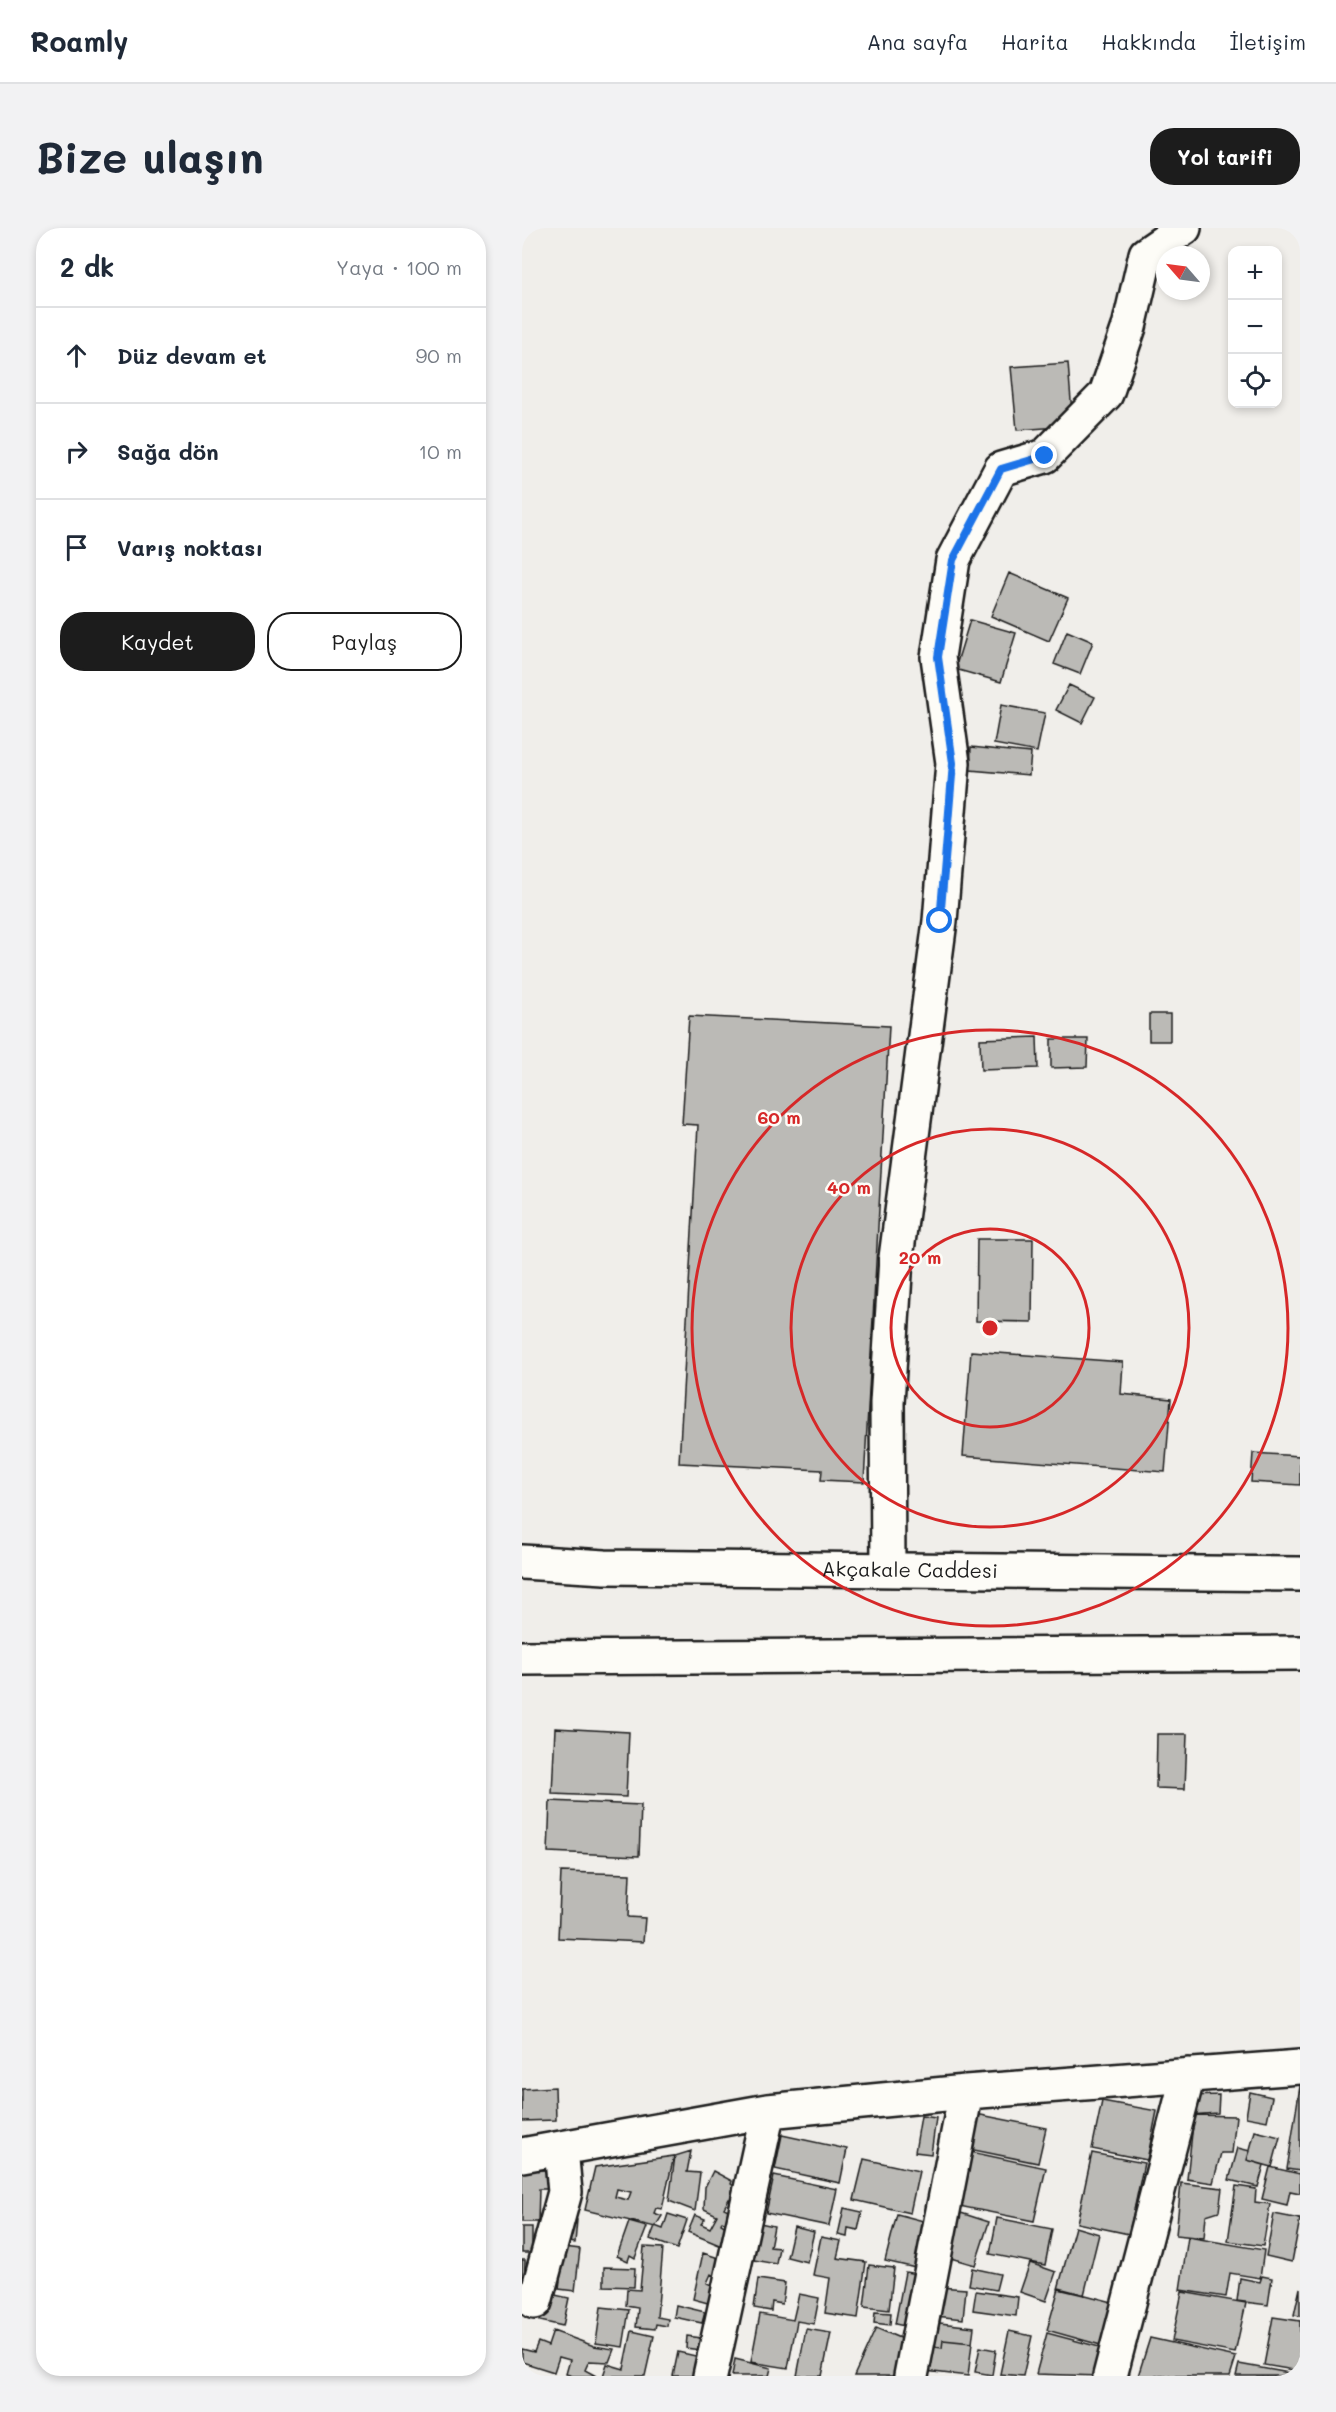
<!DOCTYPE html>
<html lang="tr">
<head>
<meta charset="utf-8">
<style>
  body { margin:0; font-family:Mali,sans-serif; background:#f2f2f3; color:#1f2937 }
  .controls { position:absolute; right:18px; top:18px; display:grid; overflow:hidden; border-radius:12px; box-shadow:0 3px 9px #0003 }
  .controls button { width:54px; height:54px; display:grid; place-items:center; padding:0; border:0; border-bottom:2px solid #e0e1e3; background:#fff; color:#1f2937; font:30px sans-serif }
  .compass { position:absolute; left:634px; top:18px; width:54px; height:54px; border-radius:50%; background:#fff; box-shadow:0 3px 9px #0003; rotate:298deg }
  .stop { position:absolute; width:18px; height:18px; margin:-14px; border:4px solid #1a73e8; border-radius:50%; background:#fff }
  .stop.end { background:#1a73e8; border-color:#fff; box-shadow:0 2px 6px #0008 }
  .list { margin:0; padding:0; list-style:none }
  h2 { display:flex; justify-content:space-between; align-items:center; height:78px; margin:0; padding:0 24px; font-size:26px }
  h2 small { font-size:20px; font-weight:400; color:#747a83 }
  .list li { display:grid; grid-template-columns:39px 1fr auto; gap:18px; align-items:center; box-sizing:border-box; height:96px; padding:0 24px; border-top:2px solid #e0e1e3 }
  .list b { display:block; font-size:22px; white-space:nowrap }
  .list em { font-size:20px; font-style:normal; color:#747a83 }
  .actions { display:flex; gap:12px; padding:18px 24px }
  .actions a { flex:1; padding:14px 0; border:2px solid #1c1c1c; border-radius:24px; text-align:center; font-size:21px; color:#1c1c1c }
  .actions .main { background:#1c1c1c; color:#fff }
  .icon { flex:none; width:33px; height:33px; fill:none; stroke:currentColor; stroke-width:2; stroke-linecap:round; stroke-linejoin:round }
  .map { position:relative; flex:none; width:778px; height:2148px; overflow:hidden; border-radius:24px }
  header { display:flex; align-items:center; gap:36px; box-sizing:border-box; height:84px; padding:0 30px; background:#fff; border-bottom:2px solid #e0e1e3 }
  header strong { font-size:28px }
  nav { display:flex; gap:33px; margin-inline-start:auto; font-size:21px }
  .intro { display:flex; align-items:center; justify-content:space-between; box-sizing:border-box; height:144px; padding:0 36px }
  h1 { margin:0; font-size:42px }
  .button { padding:15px 27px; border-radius:24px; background:#1c1c1c; color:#fff; font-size:21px; font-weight:700 }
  main { display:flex; gap:36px; padding:0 36px }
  aside { flex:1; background:#fff; border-radius:24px; box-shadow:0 3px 9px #0003 }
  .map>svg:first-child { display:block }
  .building { fill:#bbbab6; stroke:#1c1c1c; stroke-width:1.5; fill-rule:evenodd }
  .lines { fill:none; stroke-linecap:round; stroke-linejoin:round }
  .street-casing { stroke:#1c1c1c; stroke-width:38 }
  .primary-casing { stroke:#1c1c1c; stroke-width:38 }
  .street { stroke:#fdfcf7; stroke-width:33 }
  .primary { stroke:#fdfcf7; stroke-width:33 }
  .route { stroke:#1a73e8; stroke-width:8 }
  .ring { fill:none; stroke:#d62828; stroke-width:3 }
  .labels { text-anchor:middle; stroke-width:5; stroke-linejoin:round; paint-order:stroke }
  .street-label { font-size:20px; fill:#1c1c1c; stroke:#fdfcf7 }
  .centre { fill:#d62828; stroke:#fdfcf7; stroke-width:3 }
  .ring-label { font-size:18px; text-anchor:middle; font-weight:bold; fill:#d62828; stroke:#fdfcf7; stroke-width:5; stroke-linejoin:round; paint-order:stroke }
</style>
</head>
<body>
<header>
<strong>Roamly</strong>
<nav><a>Ana sayfa</a><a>Harita</a><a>Hakkında</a><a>İletişim</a></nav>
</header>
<div class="intro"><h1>Bize ulaşın</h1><a class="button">Yol tarifi</a></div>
<main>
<aside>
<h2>2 dk<small>Yaya · 100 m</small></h2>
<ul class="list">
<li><svg class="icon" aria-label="ahead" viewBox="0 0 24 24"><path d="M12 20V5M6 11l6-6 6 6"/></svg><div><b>Düz devam et</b></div><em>90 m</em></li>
<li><svg class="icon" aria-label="right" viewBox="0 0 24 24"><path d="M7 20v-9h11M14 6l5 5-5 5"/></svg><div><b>Sağa dön</b></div><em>10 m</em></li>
<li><svg class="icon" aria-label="arrive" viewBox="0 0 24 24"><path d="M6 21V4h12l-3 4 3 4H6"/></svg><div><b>Varış noktası</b></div></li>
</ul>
<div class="actions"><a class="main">Kaydet</a><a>Paylaş</a></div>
</aside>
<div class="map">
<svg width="778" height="2148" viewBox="0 0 778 2148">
  <rect width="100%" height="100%" fill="#f0eeea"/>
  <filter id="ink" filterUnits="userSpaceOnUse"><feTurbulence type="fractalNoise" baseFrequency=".0167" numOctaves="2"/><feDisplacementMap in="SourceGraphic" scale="12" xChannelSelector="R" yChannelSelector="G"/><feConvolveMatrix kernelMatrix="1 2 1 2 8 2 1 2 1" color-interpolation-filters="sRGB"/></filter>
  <g filter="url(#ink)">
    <path class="building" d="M546,135L551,198L495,202L489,139Z
      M487,345L546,370L527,413L469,388Z
      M448,392L494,405L479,454L433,441Z
      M545,403L571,414L558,446L532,436Z
      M547,457L573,469L560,495L534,482Z
      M479,477L523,485L515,524L472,516Z
      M449,519L509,525L507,547L448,542Z
      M627,786H648V813H627Z
      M167,788L367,798L342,1254L299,1252L300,1242L157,1235L176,897L160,896Z
      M515,809L516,840L459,842L458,811Z
      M529,811H566L565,839L529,840Z
      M455,1011H511L510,1094L454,1093Z
      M449,1123L601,1134L599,1166L649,1171L643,1244L441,1228Z
      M731,1225L778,1228V1257L729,1254Z
      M33,1500L107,1504L104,1569L30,1566Z
      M635,1506H665L663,1561L634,1560Z
      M28,1573L119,1577L117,1628L26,1624Z
      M39,1644L108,1646L106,1689L123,1690L121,1714L36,1710Z
      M778,1858V1943L765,1941Z
      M33,1859L34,1892L0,1893V1861Z
      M728,1864L750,1869L745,1893L724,1889Z
      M697,1867L696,1885L667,1887L668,1868Z
      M580,1873L635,1883L625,1932L570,1921Z
      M454,1886L524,1900L516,1935L447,1921Z
      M672,1887L714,1888L710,1925H699L691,1955L665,1951Z
      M399,1888L414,1890L409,1926L393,1924Z
      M733,1903L758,1909L750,1939L725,1932Z
      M260,1907L325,1921L318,1955L253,1941Z
      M716,1920L728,1923L725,1932L742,1937L736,1959L707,1952Z
      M169,1923L165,1944L178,1945L173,1983L147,1973L153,1928Z
      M449,1924L524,1940L512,1993L437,1978Z
      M570,1925L622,1935L607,2006L555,1995Z
      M152,1928L140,1981L134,1980L132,1985L140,1988L133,1999L63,1982L73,1939ZM95,1961L109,1964L106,1972L93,1969Z
      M342,1931L397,1943L388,1985L332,1972Z
      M748,1939L778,1946V1965L768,1963L765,1977L740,1971Z
      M0,1942H33V1961H17L16,1994H0Z
      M191,1943L210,1953L209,1956L215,1960L219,2002L200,1993L199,1996L209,2002L202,2019L166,2004L173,1987L183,1991L179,1996L188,2000L195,1987L182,1981L183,1959ZM207,1971L215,1976L212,1985L202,1980Z
      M252,1948L315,1961L307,1998L244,1985Z
      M659,1955L700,1960L697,1983L684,1987L682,2010L654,2007Z
      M714,1958L734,1961L733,1974L748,1976L741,2018L706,2013Z
      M322,1980L340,1984L336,2002L326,2000L325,2009L316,2007Z
      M439,1985L467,1994L453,2037L425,2029Z
      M146,1986L165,1992L155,2021L128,2011L133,1998L141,2001Z
      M375,1986L409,1995L398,2041L363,2033Z
      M752,1986L778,1991L770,2034L744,2028Z
      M475,1990L530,2001L523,2037L468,2026Z
      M41,1991L55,1992L53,2015L39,2013Z
      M107,1994L125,1999L113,2030L108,2027L106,2033L95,2028Z
      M238,1995L252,1998L248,2019L257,2020L254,2036L232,2032Z
      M0,1999H10V2025H0Z
      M272,1999L292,2004L285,2034L265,2029Z
      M553,1999L577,2006L562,2067L536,2061Z
      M299,2009L319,2013L315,2030L344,2034L336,2090L303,2085L308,2050L291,2047Z
      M666,2009L742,2022L738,2050L708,2045L704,2069L658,2062Z
      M42,2019L58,2021L53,2063L37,2061Z
      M122,2019L141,2020L135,2089L146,2091L145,2098L134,2096L133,2101L114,2099L116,2080L104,2078L105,2061L118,2062Z
      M181,2025L206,2033L197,2078L171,2071ZM189,2046L195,2050L191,2058L185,2055Z
      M0,2032H3L2,2070H0Z
      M508,2035L534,2044L524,2073L498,2064Z
      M347,2037L372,2040L367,2082L342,2079Z
      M82,2039L113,2040L112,2059L82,2058Z
      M450,2040L478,2046L474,2062L447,2057Z
      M383,2044L401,2047L392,2100L373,2096Z
      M740,2048L750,2050L746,2077L715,2073L718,2050L738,2054Z
      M236,2051L263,2055L260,2076L250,2074L249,2083L232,2080Z
      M417,2059L444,2061L441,2091L414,2088Z
      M537,2060L598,2076L586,2119L525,2102Z
      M778,2060V2088L772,2087Z
      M454,2063L496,2069L494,2088L451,2082Z
      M660,2064L724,2075L713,2125L650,2113Z
      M24,2065L47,2070L41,2098L18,2093Z
      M277,2066L297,2070L292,2096L275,2093L266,2140L229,2134L238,2086L271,2092Z
      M154,2077L183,2084L180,2095L152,2089Z
      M79,2079L107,2082L101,2119L74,2115Z
      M353,2084L369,2085L368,2097L352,2095Z
      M751,2089L778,2093V2143L742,2137Z
      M409,2094L452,2099L450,2115L421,2112L420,2120L406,2118Z
      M354,2100L387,2114L372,2148H332Z
      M284,2101L309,2105L300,2148H275Z
      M31,2103L72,2118L92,2121L87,2134L67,2133L63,2142L74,2148H51L44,2146L48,2132L37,2129L32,2144L0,2134V2121L12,2124L16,2114L26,2118Z
      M110,2103L132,2108L123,2148H81L85,2136L102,2141Z
      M487,2103L510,2108L501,2148L478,2146Z
      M525,2105L585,2121L579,2148L514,2146Z
      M165,2108L179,2110L178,2122L164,2120Z
      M628,2110L714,2129L708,2148H616Z
      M421,2112L450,2115L446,2148L403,2143L406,2118L420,2120Z
      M458,2119L474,2122L470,2147L453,2144Z
      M156,2124L178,2129L174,2148H151Z
      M213,2131L249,2140L247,2148H210Z
      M717,2136L778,2147V2148H714Z"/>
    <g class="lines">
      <g class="street-casing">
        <path id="street" d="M366,1341L365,1175L374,1030L418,693L431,535L416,429L431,332L479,241L523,228L584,166L607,99L624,26L662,0
          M0,1927L246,1883L444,1864L778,1839
          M13,2074L43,1964L39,1921
          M188,2148L246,1883
          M389,2148L444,1864
          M588,2148L666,1847"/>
      </g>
      <g class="primary-casing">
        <g id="primary">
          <path id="s1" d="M0,1334L83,1339L778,1346"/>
          <path d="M0,1430L778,1425"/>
        </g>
      </g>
      <use href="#street" class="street"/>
      <use href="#primary" class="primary"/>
    </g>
  </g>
  <g class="lines" filter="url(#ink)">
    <path class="route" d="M418,693L431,535L416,429L431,332L479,241L523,228"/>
  </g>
  <g class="ring">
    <circle cx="468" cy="1100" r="99"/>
    <circle cx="468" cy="1100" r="199"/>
    <circle cx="468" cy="1100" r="298"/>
  </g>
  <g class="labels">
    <g class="street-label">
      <text dy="7" stroke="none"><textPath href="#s1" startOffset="388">Akçakale Caddesi</textPath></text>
    </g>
  </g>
  <circle cx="468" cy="1100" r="9" class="centre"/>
  <g class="ring-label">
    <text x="257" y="896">60 m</text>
    <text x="327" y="966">40 m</text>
    <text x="398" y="1036">20 m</text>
  </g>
</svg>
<div class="controls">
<button>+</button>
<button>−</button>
<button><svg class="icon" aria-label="locate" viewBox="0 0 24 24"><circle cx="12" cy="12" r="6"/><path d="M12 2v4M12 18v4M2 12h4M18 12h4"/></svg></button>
</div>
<svg class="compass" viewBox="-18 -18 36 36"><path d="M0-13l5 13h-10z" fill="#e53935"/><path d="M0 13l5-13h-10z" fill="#747a83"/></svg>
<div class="stop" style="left:418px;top:693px"></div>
<div class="stop end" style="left:523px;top:228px"></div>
</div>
</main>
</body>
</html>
